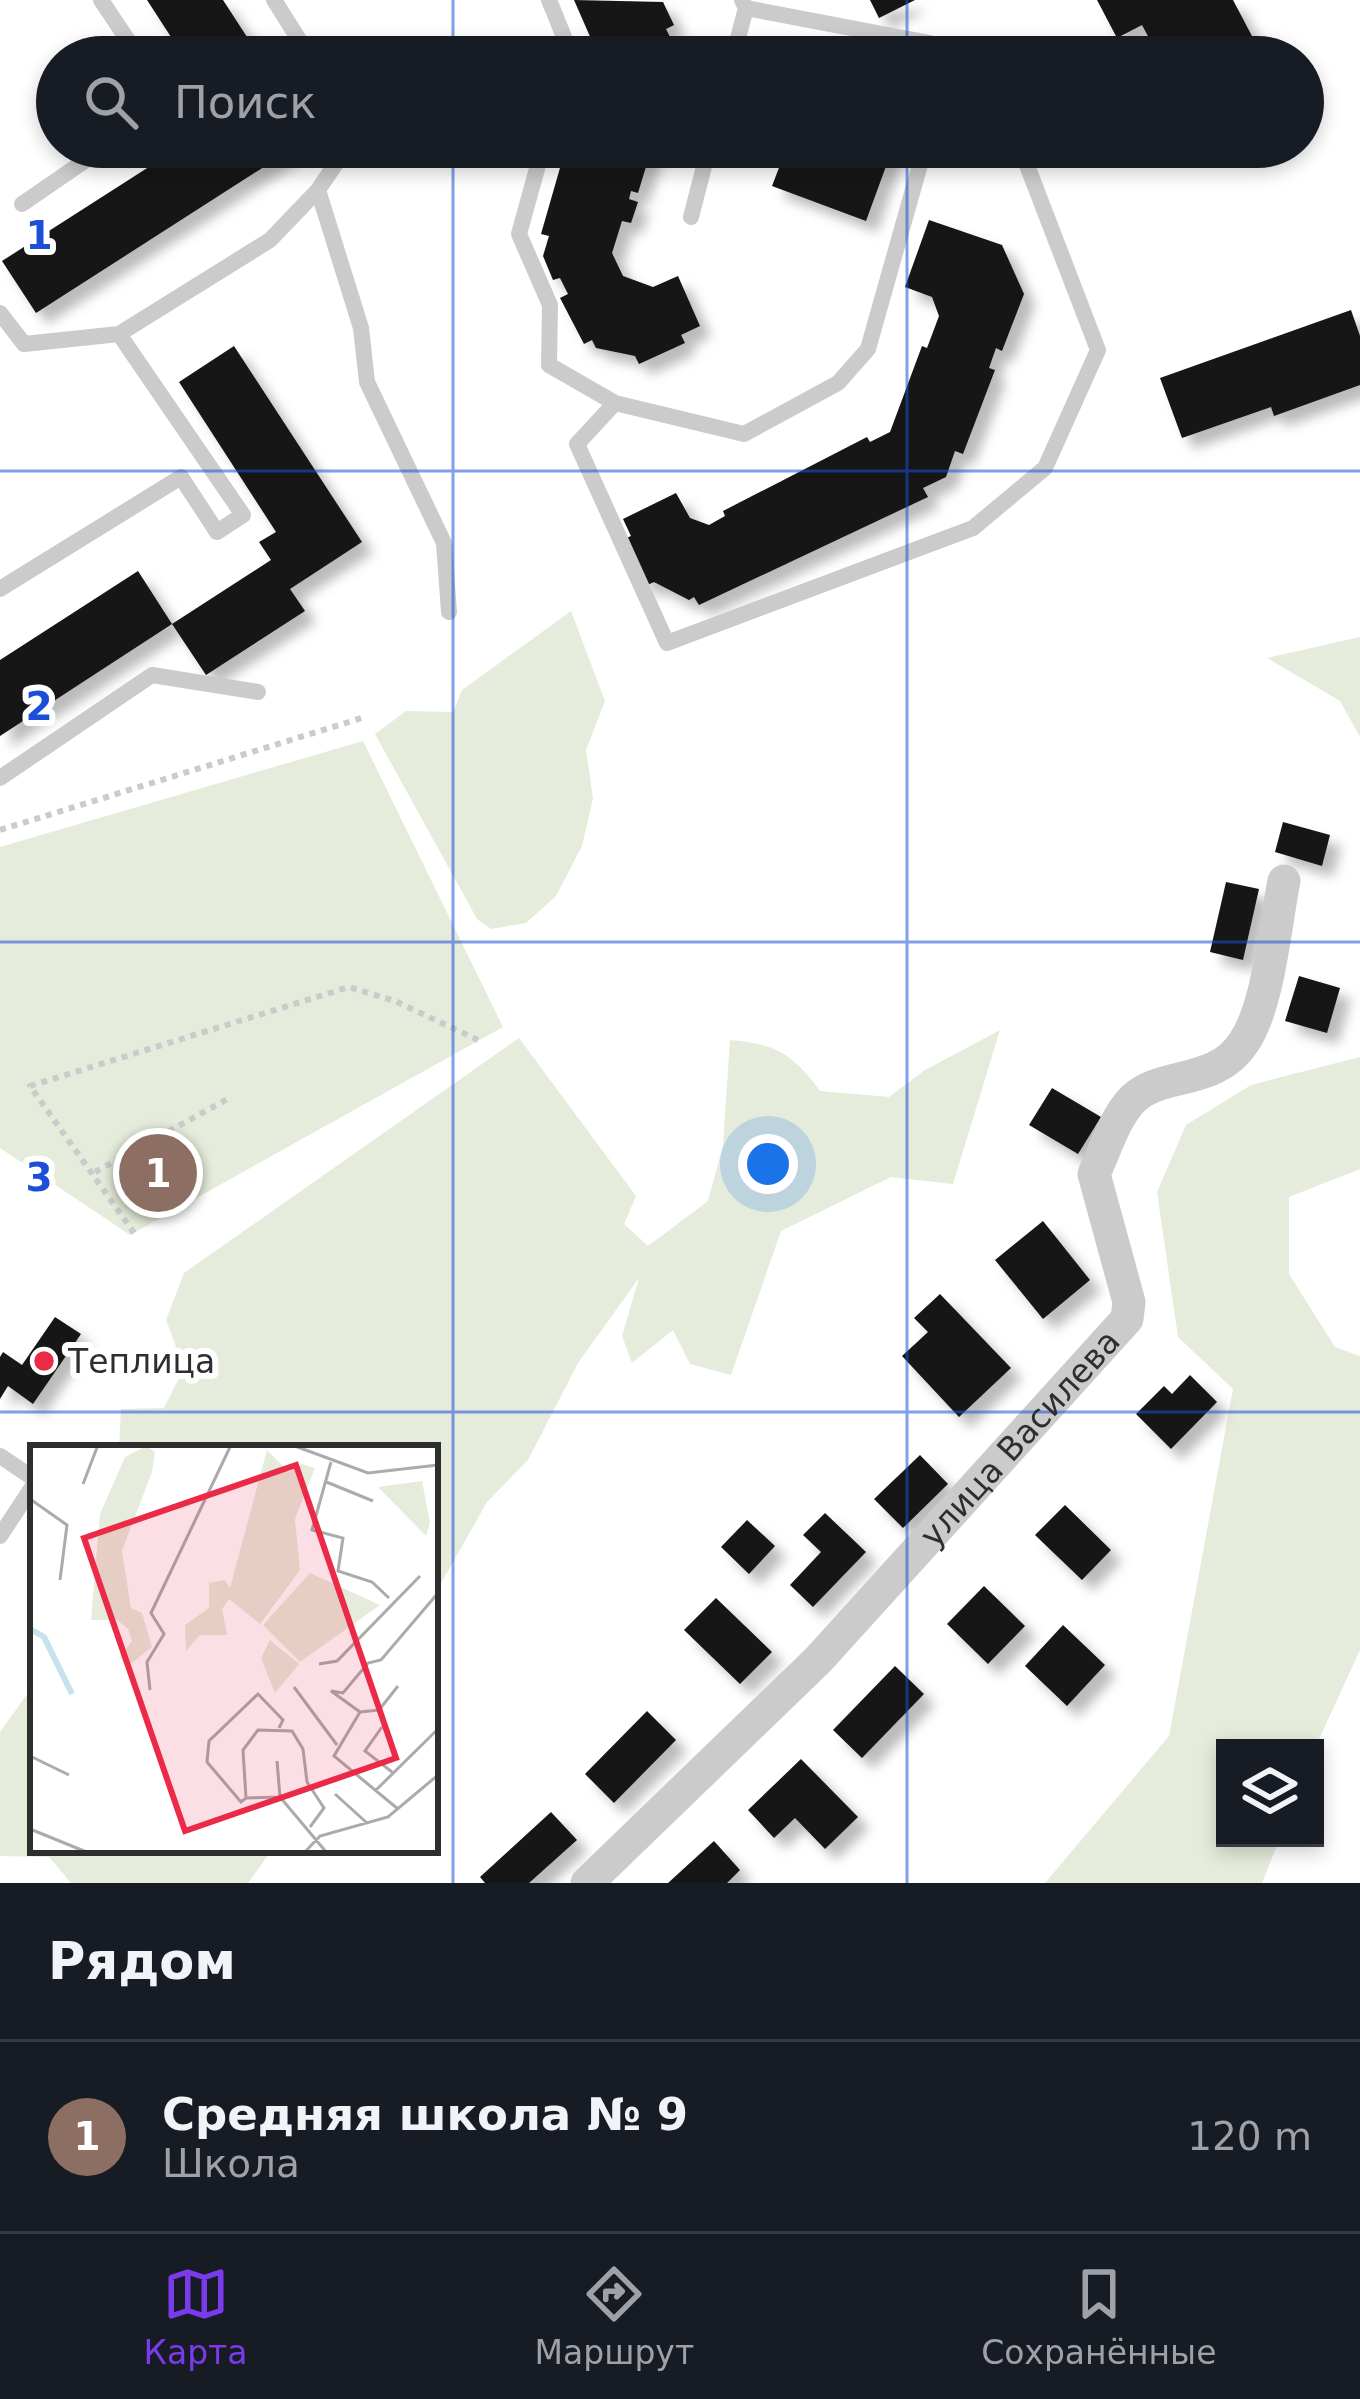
<!DOCTYPE html>
<html lang="ru">
<head>
<meta charset="utf-8">
<style>
  body { margin:0; font-family:"DejaVu Sans",sans-serif; background:#242831; color:#f1f3f6 }
  .controls { position:absolute; right:36px; bottom:36px; display:grid; overflow:hidden; border-radius:0px; box-shadow:0 6px 18px #0003 }
  .controls button { width:108px; height:108px; display:grid; place-items:center; padding:0; border:0; border-bottom:3px solid #363941; background:#171b24; color:#f1f3f6; font:60px sans-serif }
  .you { position:absolute; left:768px; top:1164px; width:42px; height:42px; margin:-30px; border:9px solid #fff; border-radius:50%; background:#1a73e8; box-shadow:0 0 0 18px #1a73e833 }
  .badge { display:grid; place-items:center; width:78px; height:78px; border-radius:50%; background:#7c3aed; color:#fff; font-size:39px; font-weight:700 }
  .pin { position:absolute; translate:-50% -50%; border:6px solid #fff; box-shadow:0 3px 12px #0006 }
  .list { margin:0; padding:0; list-style:none }
  h2 { display:flex; justify-content:space-between; align-items:center; height:156px; margin:0; padding:0 48px; font-size:51px }
  h2 small { font-size:39px; font-weight:400; color:#9ea1a6 }
  .list li { display:grid; grid-template-columns:78px 1fr auto; gap:36px; align-items:center; box-sizing:border-box; height:192px; padding:0 48px; border-top:3px solid #363941 }
  .list b { display:block; font-size:45px; white-space:nowrap }
  .list p { margin:0; font-size:39px; white-space:nowrap; color:#9ea1a6 }
  .list em { font-size:39px; font-style:normal; color:#9ea1a6 }
  .icon { flex:none; width:66px; height:66px; fill:none; stroke:currentColor; stroke-width:2; stroke-linecap:round; stroke-linejoin:round }
  .map { position:relative; flex:none; width:1360px; height:1883px; overflow:hidden }
  .search { position:absolute; background:#171b24; box-shadow:0 6px 18px #0003; left:36px; right:36px; top:36px; height:132px; display:flex; align-items:center; gap:30px; box-sizing:border-box; padding:0 42px; border-radius:66px; color:#9ea1a6; font-size:45px }
  .sheet { height:348px; background:#171b24 }
  nav { display:flex; justify-content:space-around; align-items:center; box-sizing:border-box; height:168px; border-top:3px solid #363941; background:#171b24; font-size:33px; color:#9ea1a6 }
  nav a { display:grid; justify-items:center; gap:6px }
  nav .on { color:#7c3aed }
  .map>svg:first-child { display:block }
  .green { fill:#e6ecdb }
  .building { fill:#151515; filter:url(#shadow) }
  .lines { fill:none; stroke-linecap:round; stroke-linejoin:round }
  .path { stroke:#cbcbcb; stroke-width:6; stroke-dasharray:6 6; stroke-linecap:butt }
  .lane { stroke:#cbcbcb; stroke-width:16 }
  .street { stroke:#cbcbcb; stroke-width:33 }
  .grid { fill:none; stroke:#1d4ed8; stroke-width:3; stroke-opacity:0.55 }
  .poi-dot { fill:#eb2a48; stroke:#fff; stroke-width:4.5 }
  .labels { text-anchor:middle; stroke-width:12; stroke-linejoin:round; paint-order:stroke }
  .poi-label { font-size:33px; fill:#2e2e2e; stroke:#fff; text-anchor:start }
  .street-label { font-size:33px; fill:#2e2e2e; stroke:#fff }
  .inset-river { fill:none; stroke:#c7e1ed; stroke-width:6 }
  .inset-road { fill:none; stroke:#ababab; stroke-width:3 }
  .view { fill:#eb2a48; fill-opacity:0.15; stroke:#eb2a48; stroke-width:6 }
  .inset-edge { fill:none; stroke:#2e2e2e; stroke-width:6 }
  .grid-label { font-size:39px; text-anchor:middle; font-weight:bold; fill:#1d4ed8; stroke:#fff; stroke-width:12; stroke-linejoin:round; paint-order:stroke }
</style>
</head>
<body>
<div class="map">
<svg width="1360" height="1883" viewBox="0 0 1360 1883">
  <defs>
    <filter id="shadow"><feDropShadow dx="11" dy="11" stdDeviation="6" flood-color="#0004"/></filter>
  </defs>
  <rect width="100%" height="100%" fill="#fff"/>
  <path class="green" d="M571,611L605,701L586,750L593,798L582,846L556,896L526,923L491,929L477,919L375,734L406,711L453,712L462,690Z
    M1360,637V737L1340,701L1267,658Z
    M363,741L503,1027L130,1235L0,1148V847Z
    M1000,1030L953,1184L891,1177L781,1231L731,1375L690,1364L673,1330L632,1363L622,1336L639,1278L578,1363L528,1460L487,1502L435,1594V1448H119L121,1409L164,1408L184,1368L166,1320L184,1273L519,1038L636,1196L624,1224L648,1246L708,1201L723,1145L730,1040C776,1044 793,1054 820,1091L889,1097L925,1070Z
    M1360,1057V1169L1289,1197V1274L1335,1347L1360,1356V1650L1315,1748H1225V1838H1280L1262,1883H1045L1169,1736L1233,1389L1178,1337L1157,1192L1186,1125L1251,1085Z
    M33,1686V1850H272L248,1883H71L49,1857L0,1856V1732Z"/>
  <path class="building" d="M147,0H223L260,57H184Z
    M574,0L663,2L674,25L666,29L676,49L673,57H599Z
    M870,0H915L879,18Z
    M1097,0H1233L1263,57H1159L1142,25L1117,38Z
    M180,147H295L36,313L2,261Z
    M566,147H652L638,193L631,191L629,199L638,202L631,223L622,221L612,253L623,276L653,287L678,276L700,326L681,335L685,343L639,364L635,356L596,348L592,340L584,344L560,298L568,294L560,278L553,280L543,256L549,236L541,234Z
    M787,147H893L866,221L772,186Z
    M929,220L1002,245L1024,294L1002,351L996,348L989,368L995,370L963,454L955,451L946,477L923,488L928,497L699,605L694,597L689,600L654,582L645,586L622,540L631,536L623,519L676,493L690,518L709,525L725,516L723,511L867,437L870,442L890,432L922,346L927,348L939,316L932,297L905,287Z
    M1351,310L1360,336V385L1274,416L1271,407L1182,438L1160,378Z
    M234,346L362,542L290,589L305,611L206,675L172,624L271,560L259,542L276,532L179,382Z
    M138,571L172,624L0,736V660Z
    M1283,822L1330,835L1322,866L1275,852Z
    M1226,882L1259,889L1243,960L1210,952Z
    M1299,976L1340,988L1327,1033L1285,1021Z
    M1052,1088L1101,1117L1078,1154L1029,1125Z
    M1043,1221L1090,1280L1043,1319L995,1260Z
    M940,1294L1011,1368L959,1417L902,1356L928,1332L914,1318Z
    M55,1317L81,1334L33,1404L8,1386L0,1399V1357L3,1352L22,1365Z
    M1190,1375L1217,1402L1171,1449L1136,1414L1164,1386L1172,1394Z
    M920,1455L948,1484L903,1528L874,1499Z
    M1065,1505L1111,1550L1082,1580L1035,1535Z
    M825,1513L866,1552L813,1607L790,1585L821,1552L803,1535Z
    M747,1520L775,1546L749,1574L721,1547Z
    M984,1586L1025,1626L988,1664L947,1624Z
    M716,1598L772,1652L740,1684L684,1630Z
    M1063,1625L1105,1665L1067,1706L1025,1666Z
    M895,1666L924,1694L862,1758L833,1730Z
    M647,1711L676,1740L614,1803L585,1774Z
    M801,1759L858,1817L825,1849L795,1818L774,1838L748,1810Z
    M551,1812L577,1840L529,1883H485L480,1877Z
    M714,1841L740,1870L727,1883H668Z"/>
  <g class="lines">
    <path class="path" d="M0,830L365,717
      M95,1172L231,1097
      M134,1233L30,1086L349,987L395,1001L478,1040"/>
    <path class="lane" d="M101,0L139,57
      M274,0L310,57
      M549,0L564,37L560,57
      M742,0L746,8L930,43L940,57
      M733,57L746,8
      M973,57L984,53L986,57
      M543,147L519,234L550,305L549,365L615,403L744,434L838,383L868,349L925,147
      M318,190L361,328L367,382L444,543L449,612
      M22,204L105,147
      M691,217L709,147
      M0,313L24,344L119,334
      M615,403L577,444L667,643L973,528L1045,468L1098,350L1020,147
      M0,589L181,477L217,532L243,515L119,334L270,240L318,190L347,147
      M0,778L152,675L258,692
      M0,1456L33,1478
      M0,1536L33,1486"/>
    <path class="street" id="s1" d="M587,1883L818,1660L1127,1319L1129,1302L1094,1174C1105,1151 1117,1109 1139,1094C1169,1073 1218,1083 1244,1042C1269,1005 1275,925 1284,881"/>
  </g>
  <path class="grid" d="M453,0V57M907,0V57M453,147V1883M907,147V1883M0,471H1360M0,942H1360M0,1412H1360"/>
  <circle class="poi-dot" cx="44" cy="1361" r="12"/>
  <g class="labels">
    <g class="poi-label">
      <text x="68" y="1373">Теплица</text>
    </g>
    <g class="street-label">
      <text dy="12" stroke="none"><textPath href="#s1" startOffset="621">улица Василева</textPath></text>
    </g>
  </g>
  <g transform="translate(30 1445)">
    <rect width="408" height="408" fill="#fff"/>
    <path d="M116,1L125,7L122,27L92,106L101,163L112,168L122,202L97,222L89,212L102,196L98,184L87,175H61L70,69L95,12ZM237,5L259,27L272,19L285,23L265,74L270,125L230,179L199,154L192,164L197,190H170L156,206L155,180L179,163V138L195,135L200,143ZM392,36L400,78L396,91L348,42ZM280,128L350,160L270,217L233,180ZM240,195L269,219L245,248L231,213Z" fill="#e6ecdb"/>
    <path class="inset-river" d="M0,184L14,192L42,249"/>
    <path class="inset-road" d="M262,0L338,28L408,20M301,17L282,85L313,93L308,126L342,137L359,153M294,36L343,56M53,39L68,0M0,54L37,80L30,135M289,219L307,216L390,131M264,242L307,300M120,245L117,217L134,189L121,168L201,0M330,267L349,265L368,241M352,282L335,306L362,327M0,311L39,330M247,316L250,352M346,345L408,284M305,349L337,378M216,353L211,357L177,317L179,296L228,249L253,275L249,283M368,364L304,311L330,267L301,246L313,248L338,218L351,215L408,148M280,382L294,363L277,337L273,304L262,286L228,285L213,305L216,353L250,352L297,408M0,384L59,408M274,408L290,391L358,372L408,330"/>
    <path class="view" d="M266,20L366,313L155,386L54,93Z"/>
    <rect width="408" height="408" class="inset-edge"/>
  </g>
  <g class="grid-label">
    <text x="39" y="249">1</text>
    <text x="39" y="720">2</text>
    <text x="39" y="1191">3</text>
  </g>
</svg>
<div class="controls">
<button><svg class="icon" aria-label="layers" viewBox="0 0 24 24"><path d="M12 4l9 5-9 5-9-5zM3 14l9 5 9-5"/></svg></button>
</div>
<div class="you"></div>
<div class="pin badge" style="left:158px;top:1173px;background:#8d6e63">1</div>
<div class="search"><svg class="icon" aria-label="search" viewBox="0 0 24 24"><circle cx="10" cy="10" r="6"/><path d="M15 15l6 6"/></svg>Поиск</div>
</div>
<section class="sheet">
<h2>Рядом<small></small></h2>
<ul class="list">
<li><span class="badge" style="background:#8d6e63">1</span><div><b>Средняя школа № 9</b><p>Школа</p></div><em>120 m</em></li>
</ul>
</section>
<nav>
<a class="on"><svg class="icon" aria-label="map" viewBox="0 0 24 24"><path d="M3 6l6-2 6 2 6-2v14l-6 2-6-2-6 2zM9 4v14M15 6v14"/></svg>Карта</a>
<a><svg class="icon" aria-label="directions" viewBox="0 0 24 24"><path d="M12 3l9 9-9 9-9-9zM9 14v-3h6M13 9l2 2-2 2"/></svg>Маршрут</a>
<a><svg class="icon" aria-label="saved" viewBox="0 0 24 24"><path d="M7 4h10v16l-5-4-5 4z"/></svg>Сохранённые</a>
</nav>
</body>
</html>
